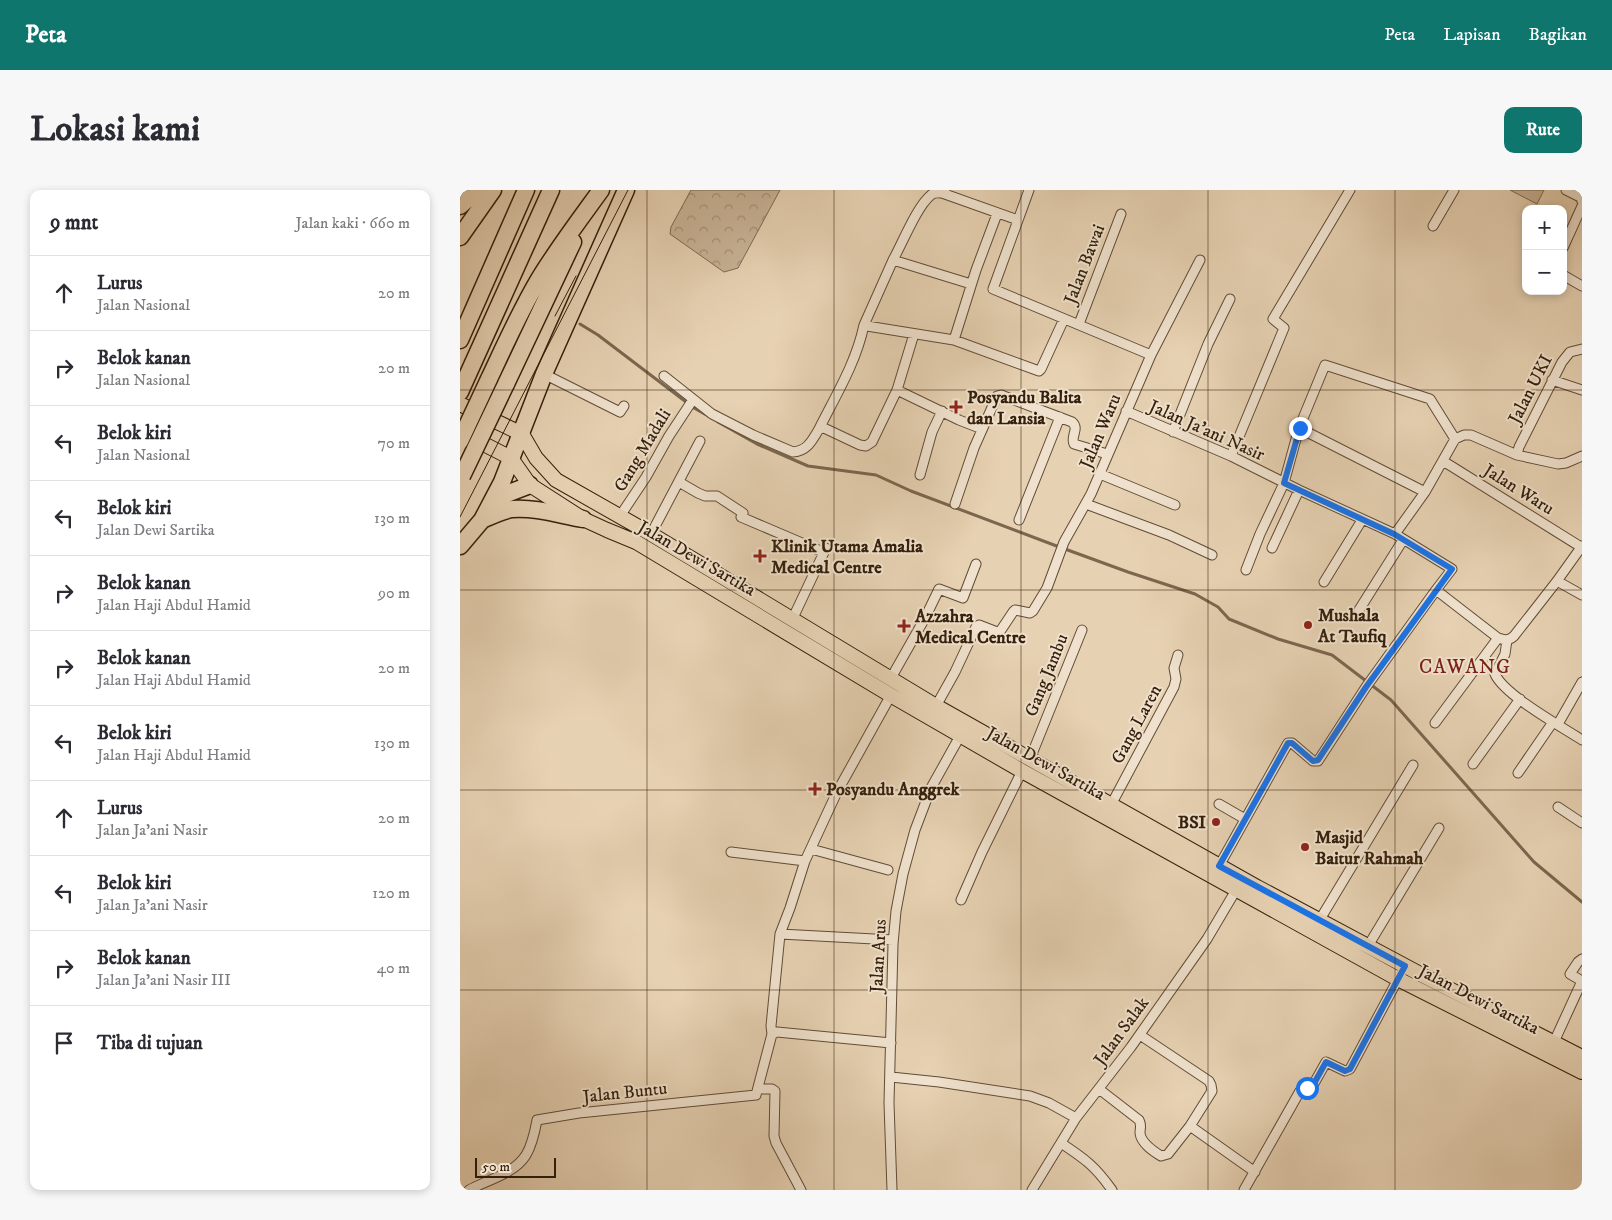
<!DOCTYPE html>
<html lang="id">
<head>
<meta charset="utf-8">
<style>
  body { margin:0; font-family:"IM FELL DW Pica",serif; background:#f7f7f7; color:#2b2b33 }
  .controls { position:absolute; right:15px; top:15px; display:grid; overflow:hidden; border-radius:10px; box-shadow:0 2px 8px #0003 }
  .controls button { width:45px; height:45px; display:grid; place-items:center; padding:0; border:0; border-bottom:1px solid #e1e1e2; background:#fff; color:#2b2b33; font:25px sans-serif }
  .scale { position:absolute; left:15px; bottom:12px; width:81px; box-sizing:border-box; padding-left:5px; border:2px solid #35200c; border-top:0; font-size:14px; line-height:18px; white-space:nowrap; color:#35200c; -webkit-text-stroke:4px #efe1cd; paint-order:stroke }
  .stop { position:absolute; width:15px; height:15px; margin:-11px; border:4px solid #1a73e8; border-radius:50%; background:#fff }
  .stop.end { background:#1a73e8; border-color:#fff; box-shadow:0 1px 5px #0008 }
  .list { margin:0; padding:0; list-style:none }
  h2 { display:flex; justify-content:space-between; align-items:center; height:65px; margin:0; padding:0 20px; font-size:21px }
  h2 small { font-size:16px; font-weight:400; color:#7c7c81 }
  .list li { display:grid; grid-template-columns:32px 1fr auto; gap:15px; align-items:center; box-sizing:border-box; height:75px; padding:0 20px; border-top:1px solid #e1e1e2 }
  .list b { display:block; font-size:19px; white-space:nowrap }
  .list p { margin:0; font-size:16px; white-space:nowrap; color:#7c7c81 }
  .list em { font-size:16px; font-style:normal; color:#7c7c81 }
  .icon { flex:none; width:28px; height:28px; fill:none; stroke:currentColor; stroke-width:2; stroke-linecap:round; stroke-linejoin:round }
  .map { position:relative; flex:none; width:1122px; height:1000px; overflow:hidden; border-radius:10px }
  header { display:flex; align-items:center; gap:30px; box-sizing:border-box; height:70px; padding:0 25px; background:#0f766e; color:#fff }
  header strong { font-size:24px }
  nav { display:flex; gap:28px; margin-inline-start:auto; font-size:18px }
  .intro { display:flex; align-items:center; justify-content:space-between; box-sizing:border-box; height:120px; padding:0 30px }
  h1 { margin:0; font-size:35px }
  .button { padding:12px 22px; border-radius:10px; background:#0f766e; color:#fff; font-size:18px; font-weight:700 }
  main { display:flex; gap:30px; padding:0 30px }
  aside { flex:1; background:#fff; border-radius:10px; box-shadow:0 2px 8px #0003 }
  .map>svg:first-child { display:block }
  .grass { fill:#c8b396; stroke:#7e6a51 }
  .forest { fill:url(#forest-crowns); stroke:#7e6a51 }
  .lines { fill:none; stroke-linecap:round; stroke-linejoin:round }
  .stream { stroke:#7b664e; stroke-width:3 }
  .street-casing { stroke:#614c36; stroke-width:11 }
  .primary-casing { stroke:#35200c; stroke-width:16 }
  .highway-casing { stroke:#35200c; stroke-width:19 }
  .street { stroke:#efe1cd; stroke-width:9 }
  .primary { stroke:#e6d1b2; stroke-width:14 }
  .highway { stroke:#e6d1b2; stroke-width:16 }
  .tram { stroke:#35200c; stroke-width:1 }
  .highway-bridge-casing { stroke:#35200c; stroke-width:19; stroke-linecap:butt }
  .highway-bridge { stroke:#e6d1b2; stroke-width:16 }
  .route { stroke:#1a73e8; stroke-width:6 }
  .grid { fill:none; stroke:#35200c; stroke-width:1; stroke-opacity:0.55 }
  .poi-dot { fill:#8f2418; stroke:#efe1cd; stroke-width:2 }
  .labels { text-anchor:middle; stroke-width:4; stroke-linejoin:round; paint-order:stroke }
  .street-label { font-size:18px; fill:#35200c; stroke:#efe1cd }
  .poi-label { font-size:18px; font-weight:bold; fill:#35200c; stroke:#efe1cd; text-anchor:start }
  .quarter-label { font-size:20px; letter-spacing:1px; fill:#7a1f14; stroke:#efe1cd }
</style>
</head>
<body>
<header>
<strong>Peta</strong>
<nav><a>Peta</a><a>Lapisan</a><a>Bagikan</a></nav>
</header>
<div class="intro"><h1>Lokasi kami</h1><a class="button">Rute</a></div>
<main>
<aside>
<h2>9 mnt<small>Jalan kaki · 660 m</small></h2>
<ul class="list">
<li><svg class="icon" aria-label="ahead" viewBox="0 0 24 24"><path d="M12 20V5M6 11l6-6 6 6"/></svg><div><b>Lurus</b><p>Jalan Nasional</p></div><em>20 m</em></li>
<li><svg class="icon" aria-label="right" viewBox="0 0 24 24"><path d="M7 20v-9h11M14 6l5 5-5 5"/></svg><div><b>Belok kanan</b><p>Jalan Nasional</p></div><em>20 m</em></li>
<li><svg class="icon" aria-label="left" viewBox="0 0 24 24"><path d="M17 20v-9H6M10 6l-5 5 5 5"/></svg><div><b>Belok kiri</b><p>Jalan Nasional</p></div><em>70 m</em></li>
<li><svg class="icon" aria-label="left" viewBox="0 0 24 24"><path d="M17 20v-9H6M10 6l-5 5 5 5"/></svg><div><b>Belok kiri</b><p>Jalan Dewi Sartika</p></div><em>130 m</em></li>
<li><svg class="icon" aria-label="right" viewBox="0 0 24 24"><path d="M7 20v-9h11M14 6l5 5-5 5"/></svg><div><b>Belok kanan</b><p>Jalan Haji Abdul Hamid</p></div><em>90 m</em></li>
<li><svg class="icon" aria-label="right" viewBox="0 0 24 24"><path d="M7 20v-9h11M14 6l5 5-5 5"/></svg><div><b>Belok kanan</b><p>Jalan Haji Abdul Hamid</p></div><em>20 m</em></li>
<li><svg class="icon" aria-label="left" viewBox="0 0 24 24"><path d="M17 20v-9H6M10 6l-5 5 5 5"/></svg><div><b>Belok kiri</b><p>Jalan Haji Abdul Hamid</p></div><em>130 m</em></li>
<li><svg class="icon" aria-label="ahead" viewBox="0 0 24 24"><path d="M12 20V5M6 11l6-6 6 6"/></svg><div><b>Lurus</b><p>Jalan Ja'ani Nasir</p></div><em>20 m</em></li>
<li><svg class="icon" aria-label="left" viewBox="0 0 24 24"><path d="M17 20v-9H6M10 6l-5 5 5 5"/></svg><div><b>Belok kiri</b><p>Jalan Ja'ani Nasir</p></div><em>120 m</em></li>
<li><svg class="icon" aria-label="right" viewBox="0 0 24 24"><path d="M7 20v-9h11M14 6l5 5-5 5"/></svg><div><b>Belok kanan</b><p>Jalan Ja'ani Nasir III</p></div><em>40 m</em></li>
<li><svg class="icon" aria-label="arrive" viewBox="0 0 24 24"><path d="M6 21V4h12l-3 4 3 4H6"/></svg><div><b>Tiba di tujuan</b></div></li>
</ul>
</aside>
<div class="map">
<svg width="1122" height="1000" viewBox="0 0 1122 1000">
  <defs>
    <pattern id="forest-crowns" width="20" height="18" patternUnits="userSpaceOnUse" patternTransform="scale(1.25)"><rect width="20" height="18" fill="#c8b396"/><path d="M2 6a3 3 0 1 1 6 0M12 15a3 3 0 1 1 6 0" fill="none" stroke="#a39179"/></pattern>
  </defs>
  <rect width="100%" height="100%" fill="#e6d1b2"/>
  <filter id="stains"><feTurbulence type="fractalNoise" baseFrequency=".004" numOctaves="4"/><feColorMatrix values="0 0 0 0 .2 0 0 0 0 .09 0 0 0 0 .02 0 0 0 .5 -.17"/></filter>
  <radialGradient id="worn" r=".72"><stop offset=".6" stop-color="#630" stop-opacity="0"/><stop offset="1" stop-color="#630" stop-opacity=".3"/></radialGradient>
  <path class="grass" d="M1050,0H1084L1077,14Z"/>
  <path class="forest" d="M231,0H320L278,78L264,82L210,44L211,37Z"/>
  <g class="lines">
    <path class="stream" d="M120,134L138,145L234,218L250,227
      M258,232L297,254L348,276L416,285L451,301L594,355L668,382L735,404L758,417L769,429L818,449L872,465L931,510L1074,672L1122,712"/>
    <g class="street-casing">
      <path id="street" d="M485,0L482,3C478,3 474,2 471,5C457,16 442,54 433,70L511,94
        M569,0L533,99L691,165
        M1106,0L1120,7L1122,11
        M482,3L558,30
        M973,36L994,0
        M1103,58L1122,16
        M433,70L404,135L407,136L494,150L579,181L581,179L604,129
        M1103,85L1122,96
        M619,134L661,24
        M494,150L516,80L537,24
        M84,184L160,222L164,216
        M204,186L252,224L293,245L333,262C347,261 352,251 359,239L364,238L400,255L406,256L412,252L437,200L454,144
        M1092,190L1122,200
        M437,200L499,230L522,239
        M666,221L771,266L839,300L935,344L992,379L976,400L1038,448C1044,450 1049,451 1054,446L1097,391L1122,356
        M839,238L965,302
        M359,239C376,205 396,173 404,135
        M713,242L748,154L770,109
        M995,249L1004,245H1011L1057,265L1098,274L1106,273L1122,266
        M1057,265L1059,257L1102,172L1110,162L1122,159
        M771,266L824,138L813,129L890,0
        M983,271L1121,357
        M640,284L715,315
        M460,285L472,242L482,221
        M219,292L238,303L245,306H257L283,323L281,327L363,362
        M495,314L514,258L537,206L541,205L612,232C620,239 610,246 614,254L647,264
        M626,314L709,345L752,365
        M160,326L186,287L209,246L232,211
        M559,330L600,227
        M191,344L240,251
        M812,358L839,300
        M786,380L800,344L824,293L839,238L865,175L970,209L995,249L965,302L935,344
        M1097,391L1122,405
        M864,392L902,330
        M899,420L943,350
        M332,430L366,358
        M1047,450L1045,464L1035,484C1044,505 1102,537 1122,550
        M431,488L465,428L479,399L503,408L516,374
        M476,516L495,482L516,437L519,435L537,442L541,440L553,422L555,420L570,423L573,421L587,398L604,352L631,304L691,165L740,70
        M975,533L1038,448
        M1098,534L1122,492
        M570,569L622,440
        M1013,574L1060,509
        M1058,583L1093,532
        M759,614L785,629
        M651,615L714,497L716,489L714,478L718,465
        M1098,617L1122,633
        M351,659L428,680
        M271,662L345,671
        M759,676L828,553H832L853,571H858L906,497L976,400
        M501,710L522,662L562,581
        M859,731L953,575
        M320,744L433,750
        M908,756L979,638
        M1122,769L1118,772L1110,784L1122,791
        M312,844L311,836L320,744L330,718L345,671L377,602L431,505
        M312,844L317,842L431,853
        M1094,852L1122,791
        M431,887L479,892L570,906L589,913L616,928
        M299,899H312L315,901L314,946L316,953L341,1000
        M639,899L679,930C682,936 680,937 680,943C681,953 693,961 701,966L708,964L730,936L752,901L751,895L749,891L680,845
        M730,936L795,982
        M601,953C625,969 635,976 652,1000
        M9,1000C27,990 54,984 66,965C72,955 75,941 77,930L119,923L296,905L312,844
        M432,1000L429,913L433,754L436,721L443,684L455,640L471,598L500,546
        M572,1000L616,928L671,857L747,749L776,700
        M784,1000L840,901L852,897L866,872L885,881L890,879L945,776"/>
    </g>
    <g class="primary-casing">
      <path id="primary" d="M0,214L62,244L76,268L96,290L191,344L476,516L797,697L962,785L1122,867
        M10,247L51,268L70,295L123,329L147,340L176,352L432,506L562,581L938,789L1122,882"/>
    </g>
    <g class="highway-casing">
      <path id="highway" d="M0,16L18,0
        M0,47L33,0
        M0,150L66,0
        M29,189C45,155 60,121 79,89C98,58 120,29 141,0
        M46,194L113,52
        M0,202L91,0
        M33,309L70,295
        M22,330C31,326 41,321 52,319C75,317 100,325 123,329
        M0,356L22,330L42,292L84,184L166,0"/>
    </g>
    <use href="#street" class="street"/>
    <use href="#primary" class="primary"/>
    <use href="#highway" class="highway"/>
    <path class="tram" d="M95,126L116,86
      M0,327L168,0"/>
    <g class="highway-bridge-casing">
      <path id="highway-bridge" d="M0,251L29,189
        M2,286L46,194"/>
    </g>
    <use href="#highway-bridge" class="highway-bridge"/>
  </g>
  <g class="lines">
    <path class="route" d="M840,238L824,293L934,344L992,379L906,497L858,570L853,571L832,553H828L759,676L945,776L890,879L885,881L866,872L852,897L847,898"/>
  </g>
  <path class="grid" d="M187,0V1000M374,0V1000M561,0V1000M748,0V1000M935,0V1000M0,200H1122M0,400H1122M0,600H1122M0,800H1122"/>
  <g class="poi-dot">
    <path d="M493.5 209.5h5v5h5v5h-5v5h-5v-5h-5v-5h5z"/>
    <path d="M297.5 358.5h5v5h5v5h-5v5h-5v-5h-5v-5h5z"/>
    <circle cx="848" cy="435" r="5"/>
    <path d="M441.5 428.5h5v5h5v5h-5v5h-5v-5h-5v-5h5z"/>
    <path d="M352.5 591.5h5v5h5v5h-5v5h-5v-5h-5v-5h5z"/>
    <circle cx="756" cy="632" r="5"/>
    <circle cx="845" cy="657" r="5"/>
  </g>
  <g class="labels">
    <g class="street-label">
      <text transform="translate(624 74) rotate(-69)" y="6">Jalan Bawai</text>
      <text transform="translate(1070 199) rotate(-63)" y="6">Jalan UKI</text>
      <text transform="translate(747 240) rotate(24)" y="6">Jalan Ja'ani Nasir</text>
      <text transform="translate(640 241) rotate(-67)" y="6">Jalan Waru</text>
      <text transform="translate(182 260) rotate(-59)" y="6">Gang Madali</text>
      <text transform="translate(1059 299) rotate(32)" y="6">Jalan Waru</text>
      <text transform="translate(237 368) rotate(30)" y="6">Jalan Dewi Sartika</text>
      <text transform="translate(586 485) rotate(-68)" y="6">Gang Jambu</text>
      <text transform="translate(676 534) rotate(-62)" y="6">Gang Laren</text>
      <text transform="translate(586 573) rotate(29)" y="6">Jalan Dewi Sartika</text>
      <text transform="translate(418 766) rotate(-87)" y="6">Jalan Arus</text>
      <text transform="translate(1019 809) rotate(27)" y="6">Jalan Dewi Sartika</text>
      <text transform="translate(661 841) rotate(-54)" y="6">Jalan Salak</text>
      <text transform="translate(165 902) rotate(-6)" y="6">Jalan Buntu</text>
    </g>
    <g class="poi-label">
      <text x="507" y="213">Posyandu Balita<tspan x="507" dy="21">dan Lansia</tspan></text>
      <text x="311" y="362">Klinik Utama Amalia<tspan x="311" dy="21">Medical Centre</tspan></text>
      <text x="858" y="431">Mushala<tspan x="858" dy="21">At Taufiq</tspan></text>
      <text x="455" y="432">Azzahra<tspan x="455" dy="21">Medical Centre</tspan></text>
      <text x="366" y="605">Posyandu Anggrek</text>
      <text x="746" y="638" text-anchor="end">BSI</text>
      <text x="855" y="653">Masjid<tspan x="855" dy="21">Baitur Rahmah</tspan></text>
    </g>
    <g class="quarter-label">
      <text x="1005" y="483">CAWANG</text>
    </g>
  </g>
  <rect width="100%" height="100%" filter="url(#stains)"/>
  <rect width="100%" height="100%" fill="url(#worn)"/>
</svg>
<div class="controls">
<button>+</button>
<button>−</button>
</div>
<div class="scale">50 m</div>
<div class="stop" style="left:847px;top:898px"></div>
<div class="stop end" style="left:840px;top:238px"></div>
</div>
</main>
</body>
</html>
